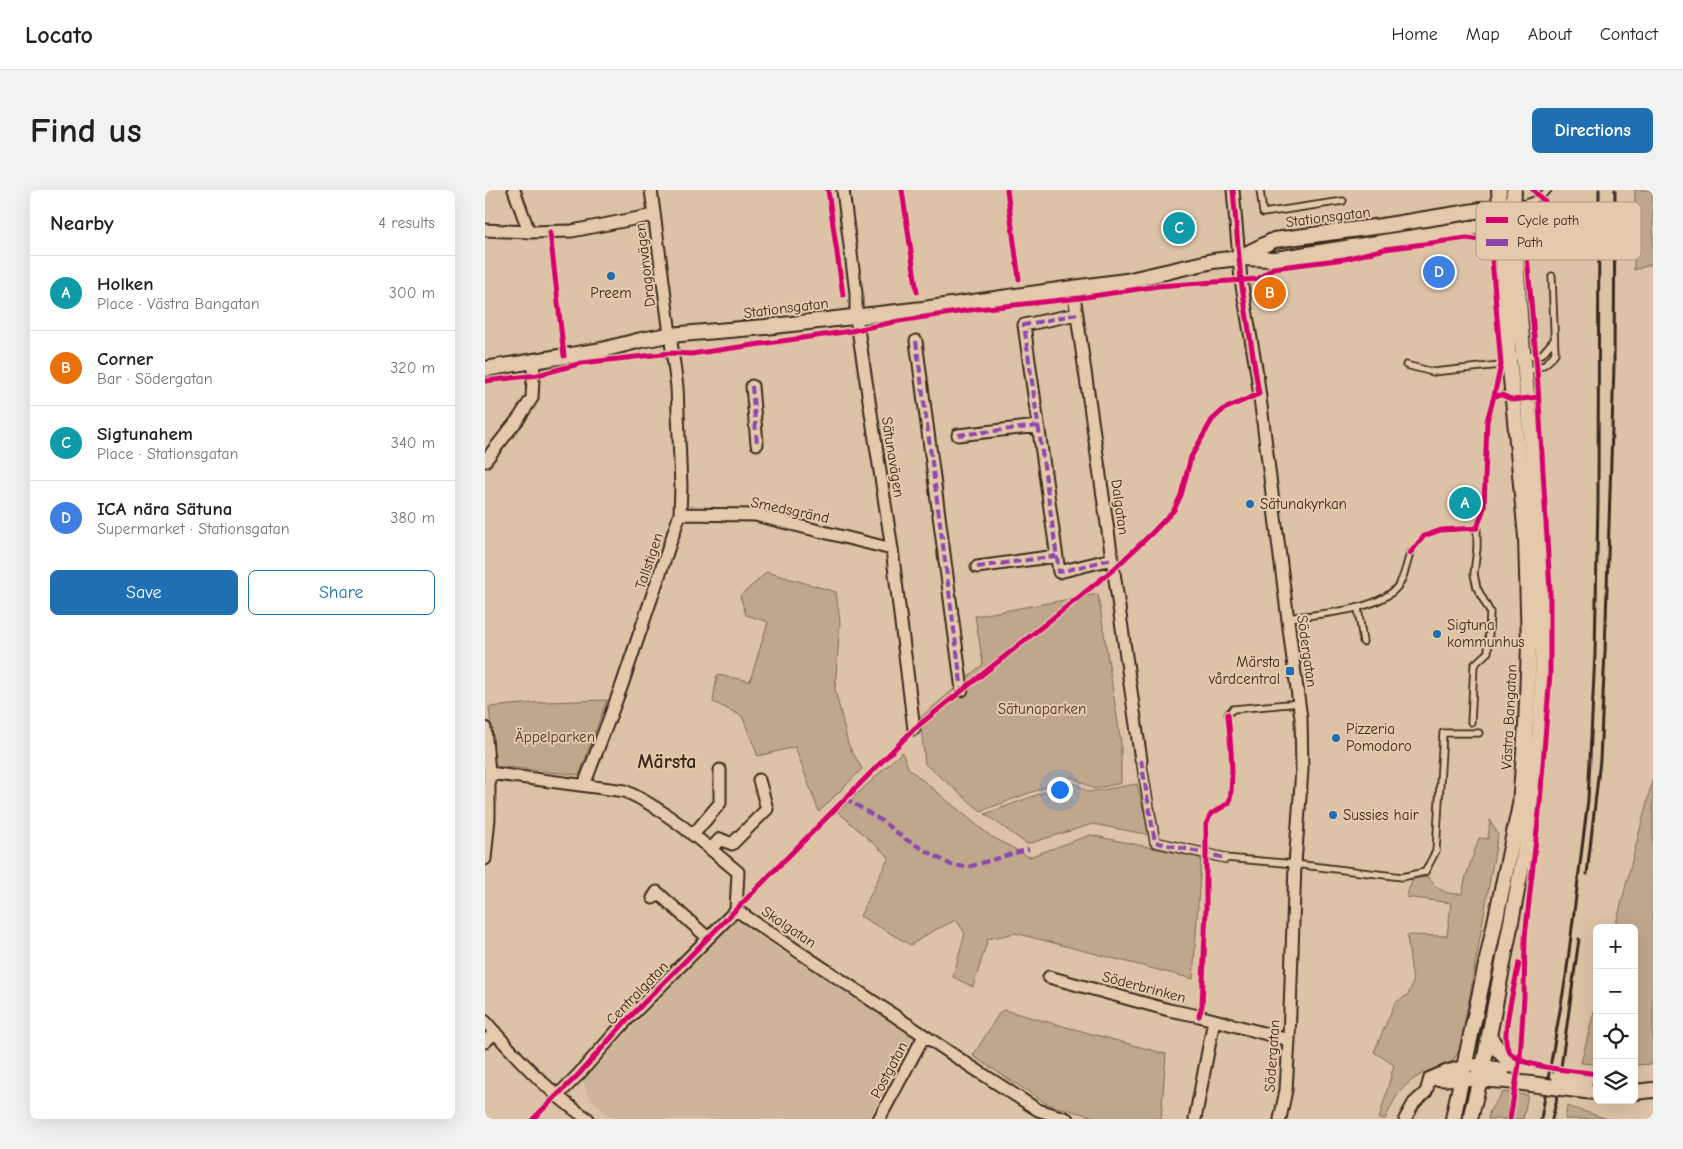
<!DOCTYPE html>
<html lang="en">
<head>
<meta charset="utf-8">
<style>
  body { margin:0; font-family:"Comic Neue",sans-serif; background:#f2f2f2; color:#202124 }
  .controls { position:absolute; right:15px; bottom:15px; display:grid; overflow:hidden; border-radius:8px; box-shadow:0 5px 20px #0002 }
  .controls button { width:45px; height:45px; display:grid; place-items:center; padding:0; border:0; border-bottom:1px solid #e0e0e0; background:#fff; color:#202124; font:25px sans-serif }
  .you { position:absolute; left:574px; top:599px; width:18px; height:18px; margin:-12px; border:4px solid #fff; border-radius:50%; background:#1a73e8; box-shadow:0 0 0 8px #1a73e833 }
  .badge { display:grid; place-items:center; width:32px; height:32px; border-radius:50%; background:#1f6fb2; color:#fff; font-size:16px; font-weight:700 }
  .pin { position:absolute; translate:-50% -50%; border:2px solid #fff; box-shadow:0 1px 5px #0006 }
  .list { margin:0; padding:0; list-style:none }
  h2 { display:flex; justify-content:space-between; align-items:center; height:65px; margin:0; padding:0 20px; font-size:21px }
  h2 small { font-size:16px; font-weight:400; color:#757577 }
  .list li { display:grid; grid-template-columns:32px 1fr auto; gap:15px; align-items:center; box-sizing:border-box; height:75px; padding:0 20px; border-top:1px solid #e0e0e0 }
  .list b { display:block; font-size:19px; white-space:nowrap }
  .list p { margin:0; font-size:16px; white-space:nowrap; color:#757577 }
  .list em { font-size:16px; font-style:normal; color:#757577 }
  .actions { display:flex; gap:10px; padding:15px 20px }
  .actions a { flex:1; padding:11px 0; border:1px solid #1f6fb2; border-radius:8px; text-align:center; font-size:18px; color:#1f6fb2 }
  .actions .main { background:#1f6fb2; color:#fff }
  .icon { flex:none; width:28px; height:28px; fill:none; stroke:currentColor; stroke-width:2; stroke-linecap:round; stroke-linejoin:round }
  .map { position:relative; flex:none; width:1168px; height:929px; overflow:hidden; border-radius:8px }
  header { display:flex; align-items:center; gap:30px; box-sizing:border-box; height:70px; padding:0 25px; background:#fff; border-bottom:1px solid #e0e0e0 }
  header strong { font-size:24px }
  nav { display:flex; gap:28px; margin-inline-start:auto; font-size:18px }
  .intro { display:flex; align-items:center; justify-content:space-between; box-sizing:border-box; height:120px; padding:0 30px }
  h1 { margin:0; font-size:35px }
  .button { padding:12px 22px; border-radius:8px; background:#1f6fb2; color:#fff; font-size:18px; font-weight:700 }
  main { display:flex; gap:30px; padding:0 30px }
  aside { flex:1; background:#fff; border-radius:8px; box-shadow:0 5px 20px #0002 }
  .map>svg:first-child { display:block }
  .built { fill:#ceb599 }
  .green { fill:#bfa78c; stroke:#7d6855 }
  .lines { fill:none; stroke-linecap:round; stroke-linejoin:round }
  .service-casing { stroke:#3b2a1e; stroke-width:9 }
  .pedestrian-casing { stroke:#3b2a1e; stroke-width:12 }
  .minor-casing { stroke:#3b2a1e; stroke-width:15 }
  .tertiary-casing { stroke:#3b2a1e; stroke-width:18 }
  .service { stroke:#e4c9ab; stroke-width:5.5 }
  .pedestrian { stroke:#e4c9ab; stroke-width:9 }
  .minor { stroke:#e4c9ab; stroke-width:11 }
  .tertiary { stroke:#e4c9ab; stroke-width:14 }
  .rail { stroke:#3b2a1e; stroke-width:3 }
  .tertiary-bridge-casing { stroke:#3b2a1e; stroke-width:18; stroke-linecap:butt }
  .tertiary-bridge { stroke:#e4c9ab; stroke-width:14 }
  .quiet { stroke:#8e44ad; stroke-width:4; stroke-dasharray:8 4; stroke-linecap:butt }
  .cycleway-casing { stroke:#e4c9ab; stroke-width:8 }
  .cycleway { stroke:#d6006c; stroke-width:5 }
  .poi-dot { fill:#1f6fb2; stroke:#e4c9ab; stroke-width:2 }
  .labels { text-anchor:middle; stroke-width:4; stroke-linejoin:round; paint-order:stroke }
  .street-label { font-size:15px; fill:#3b2a1e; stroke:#e4c9ab }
  .poi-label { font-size:15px; fill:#3b2a1e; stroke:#e4c9ab; text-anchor:start }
  .park-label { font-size:15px; fill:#483629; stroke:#e4c9ab }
  .district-label { font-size:20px; font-weight:bold; fill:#3b2a1e; stroke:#e4c9ab }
  .key { fill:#e4c9ab; stroke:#b19981; stroke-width:1 }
  .key-label { font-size:14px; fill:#3b2a1e }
</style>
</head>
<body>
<header>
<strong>Locato</strong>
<nav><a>Home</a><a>Map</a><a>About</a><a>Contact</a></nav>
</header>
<div class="intro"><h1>Find us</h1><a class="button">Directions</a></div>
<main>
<aside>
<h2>Nearby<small>4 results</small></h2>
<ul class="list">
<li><span class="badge" style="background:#0f9aa8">A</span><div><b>Holken</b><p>Place · Västra Bangatan</p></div><em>300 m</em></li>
<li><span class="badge" style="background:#e8710a">B</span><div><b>Corner</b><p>Bar · Södergatan</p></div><em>320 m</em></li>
<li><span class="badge" style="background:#0f9aa8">C</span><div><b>Sigtunahem</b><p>Place · Stationsgatan</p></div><em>340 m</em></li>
<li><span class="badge" style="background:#3f7fe0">D</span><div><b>ICA nära Sätuna</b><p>Supermarket · Stationsgatan</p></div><em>380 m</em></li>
</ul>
<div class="actions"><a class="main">Save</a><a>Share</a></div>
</aside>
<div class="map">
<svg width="1168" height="929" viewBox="0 0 1168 929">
  <rect width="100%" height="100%" fill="#ddc3a5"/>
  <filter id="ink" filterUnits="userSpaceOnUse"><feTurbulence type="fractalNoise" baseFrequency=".02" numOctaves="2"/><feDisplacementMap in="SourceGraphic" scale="10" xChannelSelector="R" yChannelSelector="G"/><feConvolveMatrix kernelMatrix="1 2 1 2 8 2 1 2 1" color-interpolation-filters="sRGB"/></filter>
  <g filter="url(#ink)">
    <path class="built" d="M250,730L428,847L384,929H130L123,925L103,906L98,890Z"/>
    <path class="green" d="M1150,0H1168V74L1149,80Z
      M282,382L351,402L355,432L350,499L363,554L377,579L334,622L310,557L273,566L257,526L228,512L232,485L265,491L283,432L261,425L255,406Z
      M613,404L636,553V593L609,599L587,587L496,621L440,574L435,528L498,474L490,426Z
      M122,510L94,585L10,576L4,517L59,512Z
      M417,562L424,579L504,645L544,667L605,645L716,668L708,789L530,743L503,749L488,797L468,787L480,743L471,730L446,742L426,755L375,726L404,667L353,622Z
      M1168,588V874L1149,875V738H1130Z
      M587,592L604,602L652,594L665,645L608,634L542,654L500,624Z
      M1005,630L1013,644L976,856L968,871C944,880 921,888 909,911C905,917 904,923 900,929H894L909,875L889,862L910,813L923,805L928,793L922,745L962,746L966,713L921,707L928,689L943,687C954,701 960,704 977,704L981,686L994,648L1003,649Z
      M1112,810V874L1096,873Z
      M519,820L681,864L676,929H616L562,914L488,866L515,822Z
      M1018,902L1043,905L1038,929H1003L1005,920Z
      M1082,916L1123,929H1080Z"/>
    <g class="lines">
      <g class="service-casing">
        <path id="service" d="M775,0L778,23L858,11
          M1028,15C1043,14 1052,10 1063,0
          M1024,167L1057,164L1069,150
          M921,175L948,182L1025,174
          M1041,181C1054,178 1063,175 1070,163L1067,86
          M873,418L878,452
          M802,428C832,424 899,421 915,393C920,384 922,373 925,363
          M743,524L748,519L815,513
          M986,532L989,475L1003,462L1005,422L992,398L989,384L992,358V338
          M740,668L810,674L917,687L940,682L951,661L958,543H994"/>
      </g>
      <g class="pedestrian-casing">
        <path id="pedestrian" d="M656,570L670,652L740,668"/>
      </g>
      <g class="minor-casing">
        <path id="minor" d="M29,0L44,42
          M358,0L371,103V126L407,359L429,539
          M748,0L756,90L772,184L807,462L816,528L817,580L810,674L804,850L801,900L795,929
          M0,40L44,42L87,41L169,25
          M588,98L656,570
          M592,124L539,135L574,382L627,369
          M431,151L477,500
          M267,196L272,254
          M473,245L553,236
          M0,271L34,228L47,208L49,170
          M195,324L270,325L407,359
          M492,377L571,366
          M0,538L4,583V628L0,669
          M4,583L140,601C182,620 218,653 253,682L251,720
          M99,595L137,495L195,324L196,297L192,197L166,0
          M208,645L235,613V580
          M226,659L235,649L247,654L282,619L274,590
          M168,708L172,702L223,748
          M251,720L479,872L553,920L582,929
          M564,787L684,820L714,826L804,850
          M0,831C29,865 66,905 103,929
          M0,852L10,842
          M945,888L962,881L980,876
          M946,889L960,890L976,889
          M73,905L94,884L139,833L251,720
          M394,929L439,846
          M710,929L729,830
          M920,929L929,913L941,902L945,888"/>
      </g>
      <g class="tertiary-casing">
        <path id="tertiary" d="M755,67L789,50L897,36L1021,16
          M0,179L117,160L156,150L184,145L280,137L438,119L588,98L641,91L728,71L754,68L791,69L987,38L1028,29
          M1004,845C1015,865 1021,871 1043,880
          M991,876L1062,887
          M987,889L1022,891
          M1100,901L1112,902
          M1149,902L1168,900
          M968,929L1035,615L1041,535L1044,456L1041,347L1024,167L1014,0
          M985,929L998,877L1048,618L1055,538L1058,459L1055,350L1036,138L1028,29L1029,0"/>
      </g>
      <use href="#service" class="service"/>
      <use href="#pedestrian" class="pedestrian"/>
      <use href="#minor" class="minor"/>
      <use href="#tertiary" class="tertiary"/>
      <path class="rail" d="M1102,684L1115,570L1120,462L1129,175L1130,0
        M1056,929L1081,786L1103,610L1110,463L1113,312L1114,0
        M1067,929L1071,913L1094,749"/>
      <g class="tertiary-bridge-casing">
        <path id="tertiary-bridge" d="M1074,888L1100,891
          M1022,891L1100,901"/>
      </g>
      <use href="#tertiary-bridge" class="tertiary-bridge"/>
      <path class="quiet" d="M592,124L539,135L574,382L627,369
        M431,151L477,500
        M267,196L272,254
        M473,245L553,236
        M492,377L571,366
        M656,570L670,652L740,668
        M360,608L397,631L420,649L466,675L483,677L544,659"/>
      <g class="cycleway-casing">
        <path id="cycleway" d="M343,0L358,105
          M417,0L432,102
          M522,0L534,89
          M65,42L79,166
          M1006,57L1016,175L1009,206
          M0,191L53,185L97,173L186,163L206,164L366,141L414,131L492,119L595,108L673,96L773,89L788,78L860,69L900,59L939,54L982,48L995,50L1006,57L1017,58L1041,57
          M925,363L939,346L956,340L992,338L999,318L1002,231L1009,206L1017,205L1028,210L1053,207
          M1034,773C1031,790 1017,841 1022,857C1023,860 1026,864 1029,866C1043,878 1092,881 1112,884
          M714,826L717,816L721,718V634L726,624L744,613C750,588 745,550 743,524
          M48,929L94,884L139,833L429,539L629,379L667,343L689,320L696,305L706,267L727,230L739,219L774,204L756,90L748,0
          M1025,929L1035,868L1039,807L1040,747L1055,613L1065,484V400L1052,179L1040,43L1046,30L1062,14L1048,0"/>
      </g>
      <use href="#cycleway" class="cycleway"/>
    </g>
  </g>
  <g class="poi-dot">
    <circle cx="126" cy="86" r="5"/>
    <circle cx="765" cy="314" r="5"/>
    <circle cx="952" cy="444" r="5"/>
    <rect x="800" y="476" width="10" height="10" rx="2.5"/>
    <circle cx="851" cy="548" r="5"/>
    <circle cx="848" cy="625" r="5"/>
  </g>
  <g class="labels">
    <g class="street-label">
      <text transform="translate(843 27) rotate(-7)" y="5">Stationsgatan</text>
      <text transform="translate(160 75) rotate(-97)" y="5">Dragonvägen</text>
      <text transform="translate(301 118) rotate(-7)" y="5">Stationsgatan</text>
      <text transform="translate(408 267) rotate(81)" y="5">Sätunavägen</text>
      <text transform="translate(635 317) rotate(82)" y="5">Dalgatan</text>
      <text transform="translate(305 320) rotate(12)" y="5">Smedsgränd</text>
      <text transform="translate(164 371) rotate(-71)" y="5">Tallstigen</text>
      <text transform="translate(822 461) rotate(82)" y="5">Södergatan</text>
      <text transform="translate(1024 527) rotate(-87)" y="5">Västra Bangatan</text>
      <text transform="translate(304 737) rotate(34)" y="5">Skolgatan</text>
      <text transform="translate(659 797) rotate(15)" y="5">Söderbrinken</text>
      <text transform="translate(152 803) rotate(-46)" y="5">Centralgatan</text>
      <text transform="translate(787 866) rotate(-86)" y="5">Södergatan</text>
      <text transform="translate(404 880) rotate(-62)" y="5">Postgatan</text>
    </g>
    <g class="poi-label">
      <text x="126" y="108" text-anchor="middle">Preem</text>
      <text x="775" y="319">Sätunakyrkan</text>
      <text x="962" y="440">Sigtuna<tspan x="962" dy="17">kommunhus</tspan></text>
      <text x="795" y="477" text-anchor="end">Märsta<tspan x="795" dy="17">vårdcentral</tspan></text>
      <text x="861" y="544">Pizzeria<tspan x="861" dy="17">Pomodoro</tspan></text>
      <text x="858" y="630">Sussies hair</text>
    </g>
    <g class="park-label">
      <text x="557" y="524">Sätunaparken</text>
      <text x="70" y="552">Äppelparken</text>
    </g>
    <g class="district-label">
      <text x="182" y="578">Märsta</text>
    </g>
  </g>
  <rect x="991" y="12" width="165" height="58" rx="8" class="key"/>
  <rect x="1001" y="27" width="22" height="6" fill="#d6006c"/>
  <rect x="1001" y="49" width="22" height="7" fill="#8e44ad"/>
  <g class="key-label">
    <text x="1032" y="35">Cycle path</text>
    <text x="1032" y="57">Path</text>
  </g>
</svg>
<div class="controls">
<button>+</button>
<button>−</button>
<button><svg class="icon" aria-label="locate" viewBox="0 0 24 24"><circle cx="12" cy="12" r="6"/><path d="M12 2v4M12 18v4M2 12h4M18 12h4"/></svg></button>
<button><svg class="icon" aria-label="layers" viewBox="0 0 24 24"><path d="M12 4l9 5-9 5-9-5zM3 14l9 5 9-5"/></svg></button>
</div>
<div class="you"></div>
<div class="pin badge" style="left:980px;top:313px;background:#0f9aa8">A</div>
<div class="pin badge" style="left:785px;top:103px;background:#e8710a">B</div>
<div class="pin badge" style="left:694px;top:38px;background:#0f9aa8">C</div>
<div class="pin badge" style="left:954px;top:82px;background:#3f7fe0">D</div>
</div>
</main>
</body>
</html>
